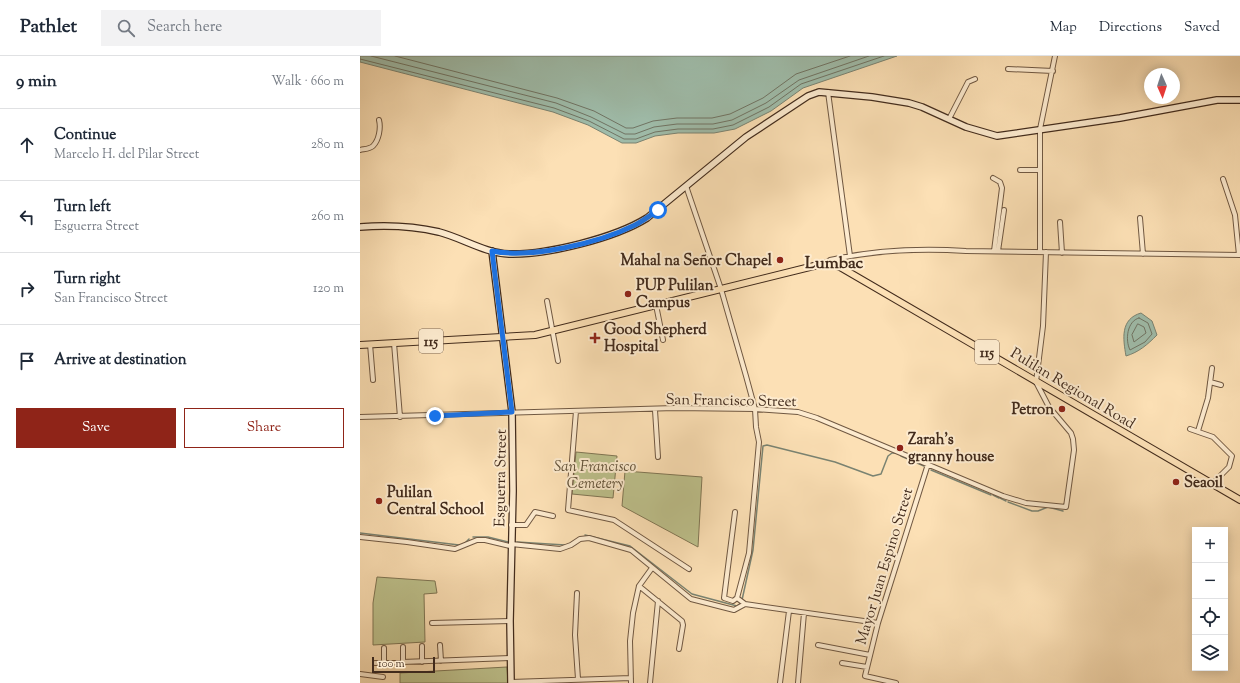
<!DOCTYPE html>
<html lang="en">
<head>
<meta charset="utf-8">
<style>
  body { margin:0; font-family:"Sorts Mill Goudy",serif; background:#f2f2f3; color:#1f2937 }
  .controls { position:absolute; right:12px; bottom:12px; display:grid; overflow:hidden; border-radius:0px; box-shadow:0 2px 10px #0003 }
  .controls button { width:36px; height:36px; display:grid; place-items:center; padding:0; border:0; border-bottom:1px solid #e0e1e3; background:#fff; color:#1f2937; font:20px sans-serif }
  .compass { position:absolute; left:784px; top:12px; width:36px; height:36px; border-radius:50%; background:#fff; box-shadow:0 2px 10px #0003; rotate:177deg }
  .scale { position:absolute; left:12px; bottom:10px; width:63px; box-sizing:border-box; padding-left:4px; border:2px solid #422b1c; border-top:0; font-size:11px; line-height:14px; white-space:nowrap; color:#422b1c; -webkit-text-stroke:3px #fdebcf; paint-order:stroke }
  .stop { position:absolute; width:12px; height:12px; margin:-9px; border:3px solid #1a73e8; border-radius:50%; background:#fff }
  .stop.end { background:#1a73e8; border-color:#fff; box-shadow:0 1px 4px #0008 }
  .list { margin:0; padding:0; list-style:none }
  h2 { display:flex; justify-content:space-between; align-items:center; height:52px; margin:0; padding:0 16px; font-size:17px }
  h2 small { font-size:13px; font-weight:400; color:#747a83 }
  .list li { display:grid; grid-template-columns:26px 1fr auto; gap:12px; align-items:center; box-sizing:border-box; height:72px; padding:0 16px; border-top:1px solid #e0e1e3 }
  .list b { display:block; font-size:15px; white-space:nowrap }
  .list p { margin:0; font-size:13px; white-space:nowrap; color:#747a83 }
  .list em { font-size:13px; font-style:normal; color:#747a83 }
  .actions { display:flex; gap:8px; padding:12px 16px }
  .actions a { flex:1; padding:9px 0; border:1px solid #8f2418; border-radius:0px; text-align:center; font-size:14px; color:#8f2418 }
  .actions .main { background:#8f2418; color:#fff }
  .icon { flex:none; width:22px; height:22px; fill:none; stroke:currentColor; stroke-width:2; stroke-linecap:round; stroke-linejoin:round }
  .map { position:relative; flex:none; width:880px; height:627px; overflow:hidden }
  header { display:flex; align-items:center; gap:24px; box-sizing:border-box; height:56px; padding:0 20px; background:#fff; border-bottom:1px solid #e0e1e3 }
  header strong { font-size:19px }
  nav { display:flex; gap:22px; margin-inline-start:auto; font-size:14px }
  .search { width:280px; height:36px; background:#f2f2f3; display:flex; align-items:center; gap:10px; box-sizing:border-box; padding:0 14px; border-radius:0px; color:#747a83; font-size:15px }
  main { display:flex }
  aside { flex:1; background:#fff }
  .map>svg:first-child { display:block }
  .green { fill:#bec28d; stroke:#807654 }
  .water { fill:#9fbdab; stroke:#7a8372 }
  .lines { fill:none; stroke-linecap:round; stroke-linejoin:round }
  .shore { stroke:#707464; stroke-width:1 }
  .stream { stroke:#7a8372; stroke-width:1.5 }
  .street-casing { stroke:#705842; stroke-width:6 }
  .secondary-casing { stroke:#422b1c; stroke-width:8 }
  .primary-casing { stroke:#422b1c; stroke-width:8 }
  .street { stroke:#fdebcf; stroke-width:4 }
  .secondary { stroke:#fdebcf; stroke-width:5.5 }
  .primary { stroke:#fce0b5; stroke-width:6 }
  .route { stroke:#1a73e8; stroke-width:5 }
  .poi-dot { fill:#8f2418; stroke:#fdebcf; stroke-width:1.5 }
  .labels { text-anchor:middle; stroke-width:4; stroke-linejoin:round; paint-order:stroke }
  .shield { fill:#fdebcf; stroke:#7a6552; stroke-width:1 }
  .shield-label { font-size:14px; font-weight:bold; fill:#422b1c }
  .poi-label { font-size:15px; font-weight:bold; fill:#422b1c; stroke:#fdebcf; text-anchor:start }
  .street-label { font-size:15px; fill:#422b1c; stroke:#fdebcf }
  .park-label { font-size:15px; font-style:italic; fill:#615138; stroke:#fdebcf }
  .quarter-label { font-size:17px; font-weight:bold; fill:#422b1c; stroke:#fdebcf }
</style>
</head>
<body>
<header>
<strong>Pathlet</strong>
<div class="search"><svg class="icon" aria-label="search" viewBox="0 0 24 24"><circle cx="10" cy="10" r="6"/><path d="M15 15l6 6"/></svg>Search here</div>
<nav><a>Map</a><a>Directions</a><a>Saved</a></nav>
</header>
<main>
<aside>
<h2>9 min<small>Walk · 660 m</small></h2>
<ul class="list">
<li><svg class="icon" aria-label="ahead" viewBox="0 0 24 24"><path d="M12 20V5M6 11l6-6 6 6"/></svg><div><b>Continue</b><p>Marcelo H. del Pilar Street</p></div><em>280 m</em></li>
<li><svg class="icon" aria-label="left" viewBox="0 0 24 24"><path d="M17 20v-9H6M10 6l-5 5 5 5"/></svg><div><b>Turn left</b><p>Esguerra Street</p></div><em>260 m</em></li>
<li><svg class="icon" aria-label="right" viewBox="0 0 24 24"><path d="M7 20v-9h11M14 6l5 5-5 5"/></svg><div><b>Turn right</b><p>San Francisco Street</p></div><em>120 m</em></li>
<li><svg class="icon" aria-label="arrive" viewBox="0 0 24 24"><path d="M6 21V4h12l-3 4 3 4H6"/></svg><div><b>Arrive at destination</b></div></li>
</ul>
<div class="actions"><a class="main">Save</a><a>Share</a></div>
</aside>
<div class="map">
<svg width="880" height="627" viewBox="0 0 880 627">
  <rect width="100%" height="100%" fill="#fce0b5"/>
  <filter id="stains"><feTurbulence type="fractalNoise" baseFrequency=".005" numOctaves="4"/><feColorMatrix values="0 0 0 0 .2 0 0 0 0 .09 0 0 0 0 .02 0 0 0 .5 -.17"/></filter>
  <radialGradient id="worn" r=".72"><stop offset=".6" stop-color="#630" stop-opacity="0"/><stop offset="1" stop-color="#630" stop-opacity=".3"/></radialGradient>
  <path class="green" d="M216,396L257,400L253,442L212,438Z
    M265,415L342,421L338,491L262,450Z
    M17,521L75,525L77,537L64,538L65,586L13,589V547Z
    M147,611L148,627H40V617Z"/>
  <path class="water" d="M0,0H537L443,32L411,55L375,73L354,77H318L295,80L276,87H262L228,69L193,56L0,6Z
    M781,257L792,265L797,279C787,289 779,296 766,300C763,283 760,263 781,257Z"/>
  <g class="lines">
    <path class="shore" d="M11,0L196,47L231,61L265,78H275L294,71L317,68H353L372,64L406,47L439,24L509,0
      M35,0L197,42L234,55L266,72H273L293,65L317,62H352L370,58L403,42L436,18L490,0
      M0,3L194,52L229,65L264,83H276L295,76L318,73H353L373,69L409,51L441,28L524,0
      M779,262L788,267L792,278L785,286L770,294C765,284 767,265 779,262Z
      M778,268L784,271L786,277L774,286L772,279Z"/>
    <path class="stream" d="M541,400L564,410
      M571,414L631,439
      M633,439L639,442
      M640,442L646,445
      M648,446L672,455H678L688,451L703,455
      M0,477L99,489
      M225,479L270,490L332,538L377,550L381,547
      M113,481H128L148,486
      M157,486L205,489
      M105,487L109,483
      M382,544L393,494L403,390L407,389L475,406L513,420L521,418L528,400L532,397H536"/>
    <g class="street-casing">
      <path id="street" d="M648,13L693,15
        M468,36L490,200
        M589,63L608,26L615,23
        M0,94C4,93 10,93 13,90C19,84 21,72 19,64
        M660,114H680
        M633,122L640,126L642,132L634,195
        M863,123L875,159L879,199
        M326,130L361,233L386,320L395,353L396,371L399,386L389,497L377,542L373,545L364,542L375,456
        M780,162L783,198
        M700,166L702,197
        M638,195L644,154
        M680,196V73L695,0
        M466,207L470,204C515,194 559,192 606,195L880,199
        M187,245L198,305
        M296,249L303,284
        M34,287L40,361
        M10,288L13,324
        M850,326L861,329
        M295,354L298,401
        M216,355L208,454L254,464L329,513
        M0,361L315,352L395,353L438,356L457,362L643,440L666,447L706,451L714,394L713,383L711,377L689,351L676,326L683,270L686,196
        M830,373L853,381L872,400L869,411L852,428
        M838,375L848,342L852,312
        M151,469H166L175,456L193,460
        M0,481L47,486L95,493L117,484H125L150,490
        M151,488L200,493L211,489L220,483L229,482L271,494L331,543L374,554L385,548
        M279,530L322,565L323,569L319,593
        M217,537L215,579L218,623
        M377,542L385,548L518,567
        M72,567L150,565
        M80,589L81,605
        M458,589L510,599
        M62,590V606
        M24,592V607
        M43,606V591
        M15,607L150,602
        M482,607L507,611
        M0,618L23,621
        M151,626L271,622
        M271,627L270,585L273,557L279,530L292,512
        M290,627L298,545
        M420,627L429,555
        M438,627L444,557
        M536,627L505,620L518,567L568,408"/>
    </g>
    <g class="secondary-casing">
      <path id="secondary" d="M0,171C26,169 53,170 79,176C102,182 125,197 149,198C187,199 255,182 287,162L386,81L448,40L459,36L512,41L549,47L562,51L606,71L637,80L760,62L857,44H880
        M132,195L152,356L153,435L150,565L151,627"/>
    </g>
    <g class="primary-casing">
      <path id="primary" d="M0,289L175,279L466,207L480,211L880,444"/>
    </g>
    <use href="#street" class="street"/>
    <use href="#secondary" class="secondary"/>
    <use href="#primary" class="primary"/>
  </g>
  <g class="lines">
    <path class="route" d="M75,360L152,356L132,195C171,203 239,187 275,169C283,165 291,159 298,154"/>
  </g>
  <g class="poi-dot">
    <circle cx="420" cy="204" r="4"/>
    <circle cx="268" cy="238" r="4"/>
    <path d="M233 276h4v4h4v4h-4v4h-4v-4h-4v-4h4z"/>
    <circle cx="702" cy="353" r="4"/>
    <circle cx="540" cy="392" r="4"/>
    <circle cx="816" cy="426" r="4"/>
    <circle cx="19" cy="445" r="4"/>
  </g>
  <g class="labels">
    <g class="shield">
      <rect x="59" y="273" width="24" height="24" rx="3"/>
      <rect x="615" y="284" width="24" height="24" rx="3"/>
    </g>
    <g class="shield-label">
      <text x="71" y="290">115</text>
      <text x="627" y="301">115</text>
    </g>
    <g class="poi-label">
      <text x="412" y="209" text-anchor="end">Mahal na Señor Chapel</text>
      <text x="276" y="234">PUP Pulilan<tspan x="276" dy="17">Campus</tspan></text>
      <text x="244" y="278">Good Shepherd<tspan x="244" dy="17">Hospital</tspan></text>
      <text x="694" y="358" text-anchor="end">Petron</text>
      <text x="548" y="388">Zarah's<tspan x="548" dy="17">granny house</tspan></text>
      <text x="824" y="431">Seaoil</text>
      <text x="27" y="441">Pulilan<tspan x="27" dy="17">Central School</tspan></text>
    </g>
    <g class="street-label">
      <text transform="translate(713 332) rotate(31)" y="5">Pulilan Regional Road</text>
      <text transform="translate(371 344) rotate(1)" y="5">San Francisco Street</text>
      <text transform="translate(140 422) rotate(-89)" y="5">Esguerra Street</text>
      <text transform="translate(524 510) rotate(-73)" y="5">Mayor Juan Espino Street</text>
    </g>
    <g class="park-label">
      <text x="235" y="415">San Francisco<tspan x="235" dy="17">Cemetery</tspan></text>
    </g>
    <g class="quarter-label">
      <text x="474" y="212">Lumbac</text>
    </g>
  </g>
  <rect width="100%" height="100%" filter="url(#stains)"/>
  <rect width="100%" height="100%" fill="url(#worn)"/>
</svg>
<div class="controls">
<button>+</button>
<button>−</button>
<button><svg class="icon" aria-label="locate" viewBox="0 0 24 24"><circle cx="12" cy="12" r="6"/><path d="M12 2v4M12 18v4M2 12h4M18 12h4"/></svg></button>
<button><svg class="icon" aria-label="layers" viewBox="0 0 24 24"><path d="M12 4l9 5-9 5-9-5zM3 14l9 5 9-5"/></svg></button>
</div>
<svg class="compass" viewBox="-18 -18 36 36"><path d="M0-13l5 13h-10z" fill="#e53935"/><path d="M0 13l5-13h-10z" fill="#747a83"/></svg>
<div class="scale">100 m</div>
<div class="stop" style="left:298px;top:154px"></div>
<div class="stop end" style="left:75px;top:360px"></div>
</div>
</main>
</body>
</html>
